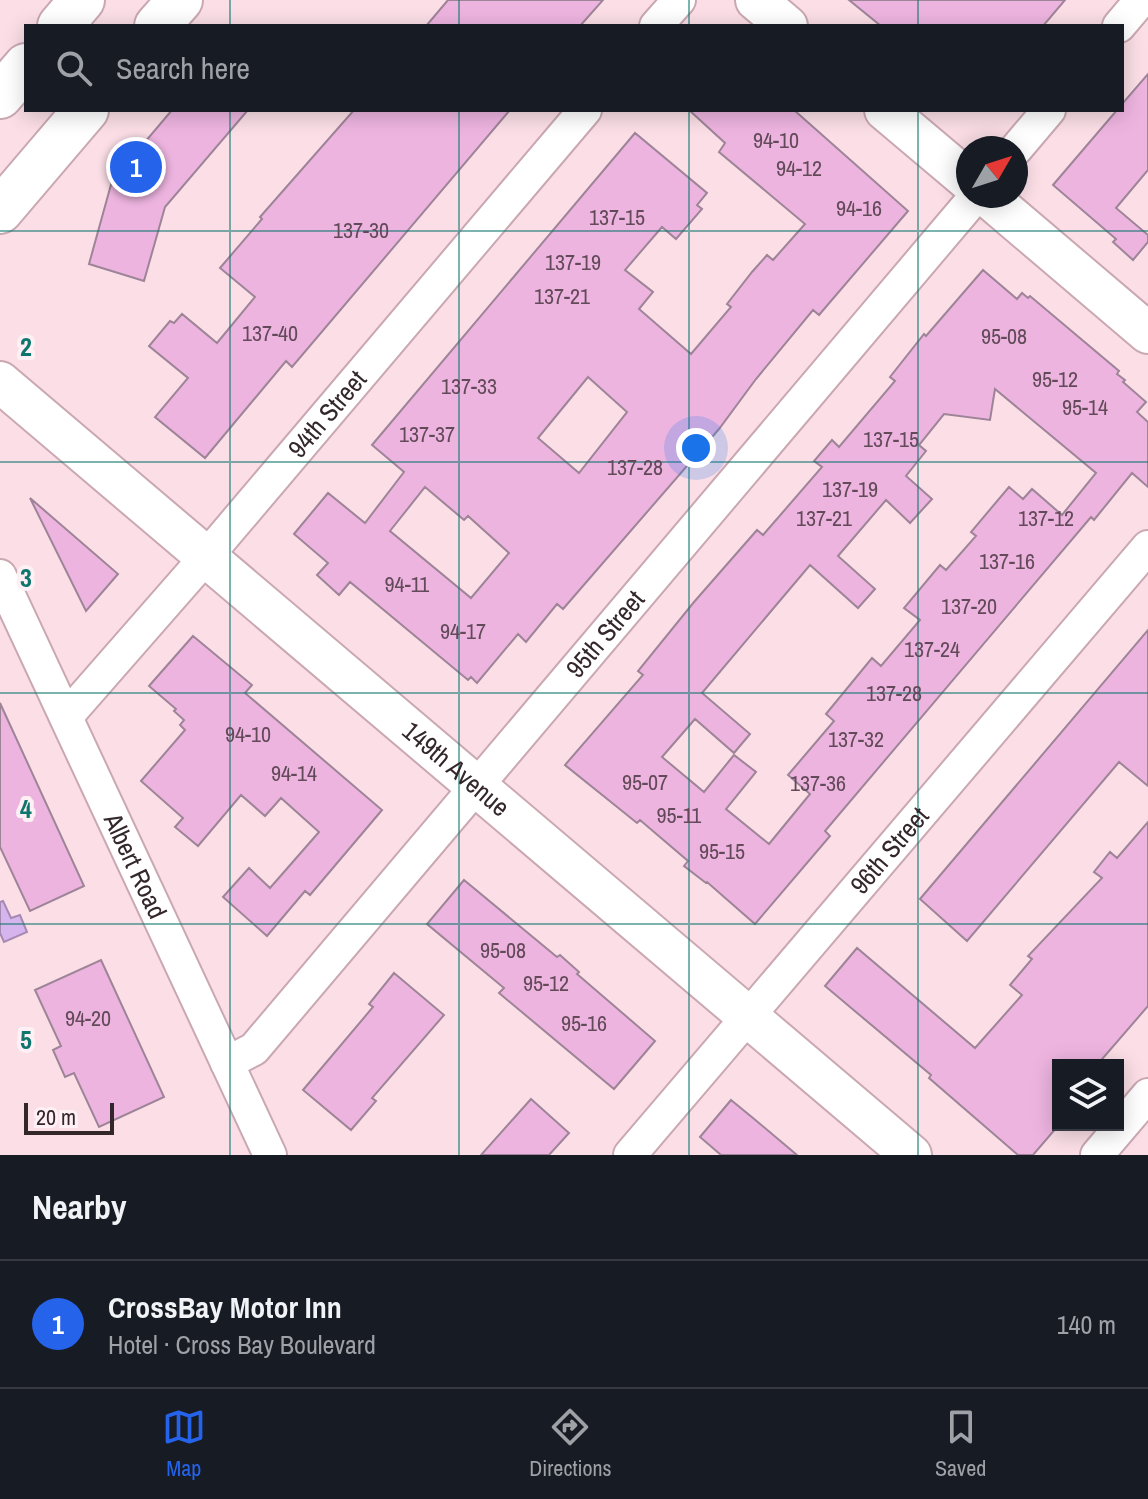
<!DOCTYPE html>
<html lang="en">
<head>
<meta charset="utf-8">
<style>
  body { margin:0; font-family:"Archivo Narrow",sans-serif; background:#242831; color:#f1f3f6 }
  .controls { position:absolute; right:24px; bottom:24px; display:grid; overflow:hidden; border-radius:0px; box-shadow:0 4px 20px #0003 }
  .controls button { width:72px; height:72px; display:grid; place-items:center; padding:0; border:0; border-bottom:2px solid #363941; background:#171b24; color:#f1f3f6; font:40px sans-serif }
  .compass { position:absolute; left:956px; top:136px; width:72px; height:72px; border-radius:50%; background:#171b24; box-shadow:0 4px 20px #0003; rotate:51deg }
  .scale { position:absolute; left:24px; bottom:20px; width:90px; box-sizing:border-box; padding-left:8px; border:4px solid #34272b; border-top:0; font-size:22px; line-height:28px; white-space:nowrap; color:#34272b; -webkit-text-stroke:6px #fef0f4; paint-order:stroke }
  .you { position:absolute; left:696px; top:448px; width:28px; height:28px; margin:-20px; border:6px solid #fff; border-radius:50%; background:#1a73e8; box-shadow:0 0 0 12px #1a73e833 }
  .badge { display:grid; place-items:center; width:52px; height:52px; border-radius:50%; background:#2563eb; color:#fff; font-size:26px; font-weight:700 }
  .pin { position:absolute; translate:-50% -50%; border:4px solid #fff; box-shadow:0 2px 8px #0006 }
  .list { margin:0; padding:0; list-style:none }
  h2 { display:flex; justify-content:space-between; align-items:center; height:104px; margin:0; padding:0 32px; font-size:34px }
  h2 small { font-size:26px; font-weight:400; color:#9ea1a6 }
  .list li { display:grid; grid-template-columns:52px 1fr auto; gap:24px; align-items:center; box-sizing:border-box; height:128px; padding:0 32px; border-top:2px solid #363941 }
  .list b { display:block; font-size:30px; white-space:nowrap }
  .list p { margin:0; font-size:26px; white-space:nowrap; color:#9ea1a6 }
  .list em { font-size:26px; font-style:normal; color:#9ea1a6 }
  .icon { flex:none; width:44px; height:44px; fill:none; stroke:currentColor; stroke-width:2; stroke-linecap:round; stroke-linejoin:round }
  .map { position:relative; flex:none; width:1148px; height:1155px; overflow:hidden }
  .search { position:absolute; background:#171b24; box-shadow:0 4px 20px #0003; left:24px; right:24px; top:24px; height:88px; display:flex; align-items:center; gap:20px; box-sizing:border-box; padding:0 28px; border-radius:0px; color:#9ea1a6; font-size:30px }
  .sheet { height:232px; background:#171b24 }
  nav { display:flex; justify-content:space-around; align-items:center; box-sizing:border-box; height:112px; border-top:2px solid #363941; background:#171b24; font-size:22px; color:#9ea1a6 }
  nav a { display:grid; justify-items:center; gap:4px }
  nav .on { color:#2563eb }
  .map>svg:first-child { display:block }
  .water { fill:#d6b5ee; stroke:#a58ab4; stroke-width:2 }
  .building { fill:#edb4e0; stroke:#9d8497; stroke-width:2; fill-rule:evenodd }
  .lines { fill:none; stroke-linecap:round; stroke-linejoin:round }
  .minor-casing { stroke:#caa8b2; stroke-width:36 }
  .tertiary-casing { stroke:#caa8b2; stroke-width:44 }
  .primary-casing { stroke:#caa8b2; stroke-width:48 }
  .minor { stroke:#fff; stroke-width:32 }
  .tertiary { stroke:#fff; stroke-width:40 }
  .primary { stroke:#fff; stroke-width:44 }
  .grid { fill:none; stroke:#0f766e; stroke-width:2; stroke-opacity:0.55 }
  .labels { text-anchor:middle; stroke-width:8; stroke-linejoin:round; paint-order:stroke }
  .number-label { font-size:22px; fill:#624a58 }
  .street-label { font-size:26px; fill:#34272b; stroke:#fef0f4 }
  .grid-label { font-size:26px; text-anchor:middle; font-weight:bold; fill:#0f766e; stroke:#fef0f4; stroke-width:8; stroke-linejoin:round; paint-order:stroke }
</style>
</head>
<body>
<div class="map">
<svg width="1148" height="1155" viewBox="0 0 1148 1155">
  <rect width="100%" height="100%" fill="#fbdee6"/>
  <path class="water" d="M3,901L11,918L20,915L27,932L4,942L0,933V902Z"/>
  <path class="building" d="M448,0H603L580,26H426Z
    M849,0H1065L1043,26H881Z
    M1148,74V170L1116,208L1148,235V242L1133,260L1113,242L1116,239L1053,185L1117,110H1122V104Z
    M172,110H248L165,207L144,281L89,264L112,181Z
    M354,110H510L292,367L286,361L205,458L155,417L188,378L149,346L170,321L174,323L182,314L217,343L255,297L220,268L262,219L260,217Z
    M689,110H794L908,211L819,315L813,310L756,379L719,429L563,609L557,604L526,642L518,634L477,683L471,677L468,680L350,582L339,595L317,575L328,563L294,534L328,493L365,523L404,472L372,445L635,133L707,193L697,205L702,209L676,239L662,227L625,270L653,292L639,309L691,354L731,307L727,304L752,272L767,255L773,260L805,224L719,152L725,143ZM588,377L627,412L579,473L538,438ZM425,487L464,520L468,516L509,553L471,598L390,531Z
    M983,270L1017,299L1022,293L1028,298L1030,296L1119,371L1117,374L1125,380L1123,382L1146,402L1137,412L1148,422V487L1132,473L1094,520L1091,517L825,831L830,836L755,924L707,882L706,883L684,866L688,861L640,820L637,823L565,765L643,675L638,671L694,602L757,530L763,535L822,467L814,461L832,440L839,447L895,381L890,377L924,334L926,336ZM995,389L1096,473L1062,515L1032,489L1023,499L1009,487L971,532L976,536L946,570L940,565L904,608L920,620L881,666L872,658L826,714L834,721L788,775L810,794L769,844L726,809L756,772L734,755L704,792L662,757L695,719L734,753L750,734L702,693L810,565L858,608L875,589L838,556L886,500L910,523L932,499L906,476L926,451L919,445L944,414L990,420Z
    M30,498L118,574L86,611Z
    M1148,630V786L1119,762L967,941L920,899Z
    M193,636L252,685L245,693L382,810L310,895L305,891L267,936L223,897L249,868L270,888L319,832L281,798L265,816L241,795L198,846L175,827L183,818L141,781L185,730L180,725L184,720L174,711L176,709L149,686Z
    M0,703L84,886L30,911L0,847Z
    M1148,822V1006L1097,1065H1058V1126L1033,1155H1018L929,1078L931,1075L825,986L857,948L975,1048L1022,995L1010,985L1032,959L1028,956L1102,878L1094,872L1110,852L1117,858Z
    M464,880L557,957L560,955L579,972L577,974L655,1041L614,1089L499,993L504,988L427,924Z
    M101,960L164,1097L99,1127L74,1073L65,1077L53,1050L61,1046L35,990Z
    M394,973L444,1015L372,1098L376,1101L351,1130L303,1090L373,1007L369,1004Z
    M531,1099L569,1133L549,1155H481Z
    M731,1100L753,1118L797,1155H721L700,1137Z"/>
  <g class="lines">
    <g class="minor-casing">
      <g id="minor">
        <path d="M656,26L679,0"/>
        <path d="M1119,26L1141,0"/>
        <path d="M1016,149L1049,110"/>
        <path id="s1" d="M0,576L270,1155"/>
        <path id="s2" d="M66,717L206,557L585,110"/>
        <path id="s3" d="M227,1063L254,1049L976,196"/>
        <path id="s4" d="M630,1155L1148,547"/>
        <path d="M1097,1155L1148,1095"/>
      </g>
    </g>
    <g class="tertiary-casing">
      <g id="tertiary">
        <path d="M756,0L787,26"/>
        <path d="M885,110L968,180"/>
        <path d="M987,196L1148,333"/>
        <path id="s5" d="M0,382L911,1155"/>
      </g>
    </g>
    <g class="primary-casing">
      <path id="primary" d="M60,26L82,0
        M157,26L180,0
        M0,96L26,66
        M0,211L86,110"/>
    </g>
    <use href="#minor" class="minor"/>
    <use href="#tertiary" class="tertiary"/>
    <use href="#primary" class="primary"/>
  </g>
  <path class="grid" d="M230,0V26M459,0V26M689,0V26M918,0V26M230,110V1155M459,110V1155M689,110V1155M918,110V1155M0,231H1148M0,462H1148M0,693H1148M0,924H1148"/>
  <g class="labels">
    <g class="number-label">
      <text x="776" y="148">94-10</text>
      <text x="799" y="176">94-12</text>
      <text x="859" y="216">94-16</text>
      <text x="617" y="225">137-15</text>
      <text x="361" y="238">137-30</text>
      <text x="573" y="270">137-19</text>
      <text x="562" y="304">137-21</text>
      <text x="270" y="341">137-40</text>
      <text x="1004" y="344">95-08</text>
      <text x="1055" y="387">95-12</text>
      <text x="469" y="394">137-33</text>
      <text x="1085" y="415">95-14</text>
      <text x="427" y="442">137-37</text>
      <text x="891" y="447">137-15</text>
      <text x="635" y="475">137-28</text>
      <text x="850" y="497">137-19</text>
      <text x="824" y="526">137-21</text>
      <text x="1046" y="526">137-12</text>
      <text x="1007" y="569">137-16</text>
      <text x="407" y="592">94-11</text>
      <text x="969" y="614">137-20</text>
      <text x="463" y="639">94-17</text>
      <text x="932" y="657">137-24</text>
      <text x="894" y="701">137-28</text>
      <text x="248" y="742">94-10</text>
      <text x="856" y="747">137-32</text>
      <text x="294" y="781">94-14</text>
      <text x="645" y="790">95-07</text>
      <text x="818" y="791">137-36</text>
      <text x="679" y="823">95-11</text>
      <text x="722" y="859">95-15</text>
      <text x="503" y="958">95-08</text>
      <text x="546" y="991">95-12</text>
      <text x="88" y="1026">94-20</text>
      <text x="584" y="1031">95-16</text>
    </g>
    <g class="street-label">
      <text dy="9" stroke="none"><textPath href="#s2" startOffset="400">94th Street</textPath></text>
      <text dy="9" stroke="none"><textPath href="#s3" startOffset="574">95th Street</textPath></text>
      <text dy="9" stroke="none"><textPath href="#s5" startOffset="598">149th Avenue</textPath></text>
      <text dy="9" stroke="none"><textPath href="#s4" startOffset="400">96th Street</textPath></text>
      <text dy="9" stroke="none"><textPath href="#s1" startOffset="320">Albert Road</textPath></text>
    </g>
  </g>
  <g class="grid-label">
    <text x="26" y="356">2</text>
    <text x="26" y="587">3</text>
    <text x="26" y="818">4</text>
    <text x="26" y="1049">5</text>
  </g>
</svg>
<div class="controls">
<button><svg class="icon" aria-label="layers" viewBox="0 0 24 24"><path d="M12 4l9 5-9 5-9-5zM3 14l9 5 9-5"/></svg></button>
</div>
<svg class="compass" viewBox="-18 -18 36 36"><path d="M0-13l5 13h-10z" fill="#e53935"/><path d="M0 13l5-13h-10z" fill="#9ea1a6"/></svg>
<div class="scale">20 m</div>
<div class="you"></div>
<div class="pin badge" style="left:136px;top:167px">1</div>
<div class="search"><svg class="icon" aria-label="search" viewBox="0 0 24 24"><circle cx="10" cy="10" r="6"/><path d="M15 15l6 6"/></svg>Search here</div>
</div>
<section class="sheet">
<h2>Nearby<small></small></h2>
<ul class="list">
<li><span class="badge">1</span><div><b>CrossBay Motor Inn</b><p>Hotel · Cross Bay Boulevard</p></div><em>140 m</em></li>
</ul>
</section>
<nav>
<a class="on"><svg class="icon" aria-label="map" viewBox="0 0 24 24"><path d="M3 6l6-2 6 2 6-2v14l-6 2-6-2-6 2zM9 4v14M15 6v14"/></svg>Map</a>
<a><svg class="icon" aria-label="directions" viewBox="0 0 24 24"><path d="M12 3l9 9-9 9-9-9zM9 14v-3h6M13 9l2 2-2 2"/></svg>Directions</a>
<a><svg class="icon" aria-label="saved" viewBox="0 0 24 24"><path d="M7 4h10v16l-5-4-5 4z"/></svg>Saved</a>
</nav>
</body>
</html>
